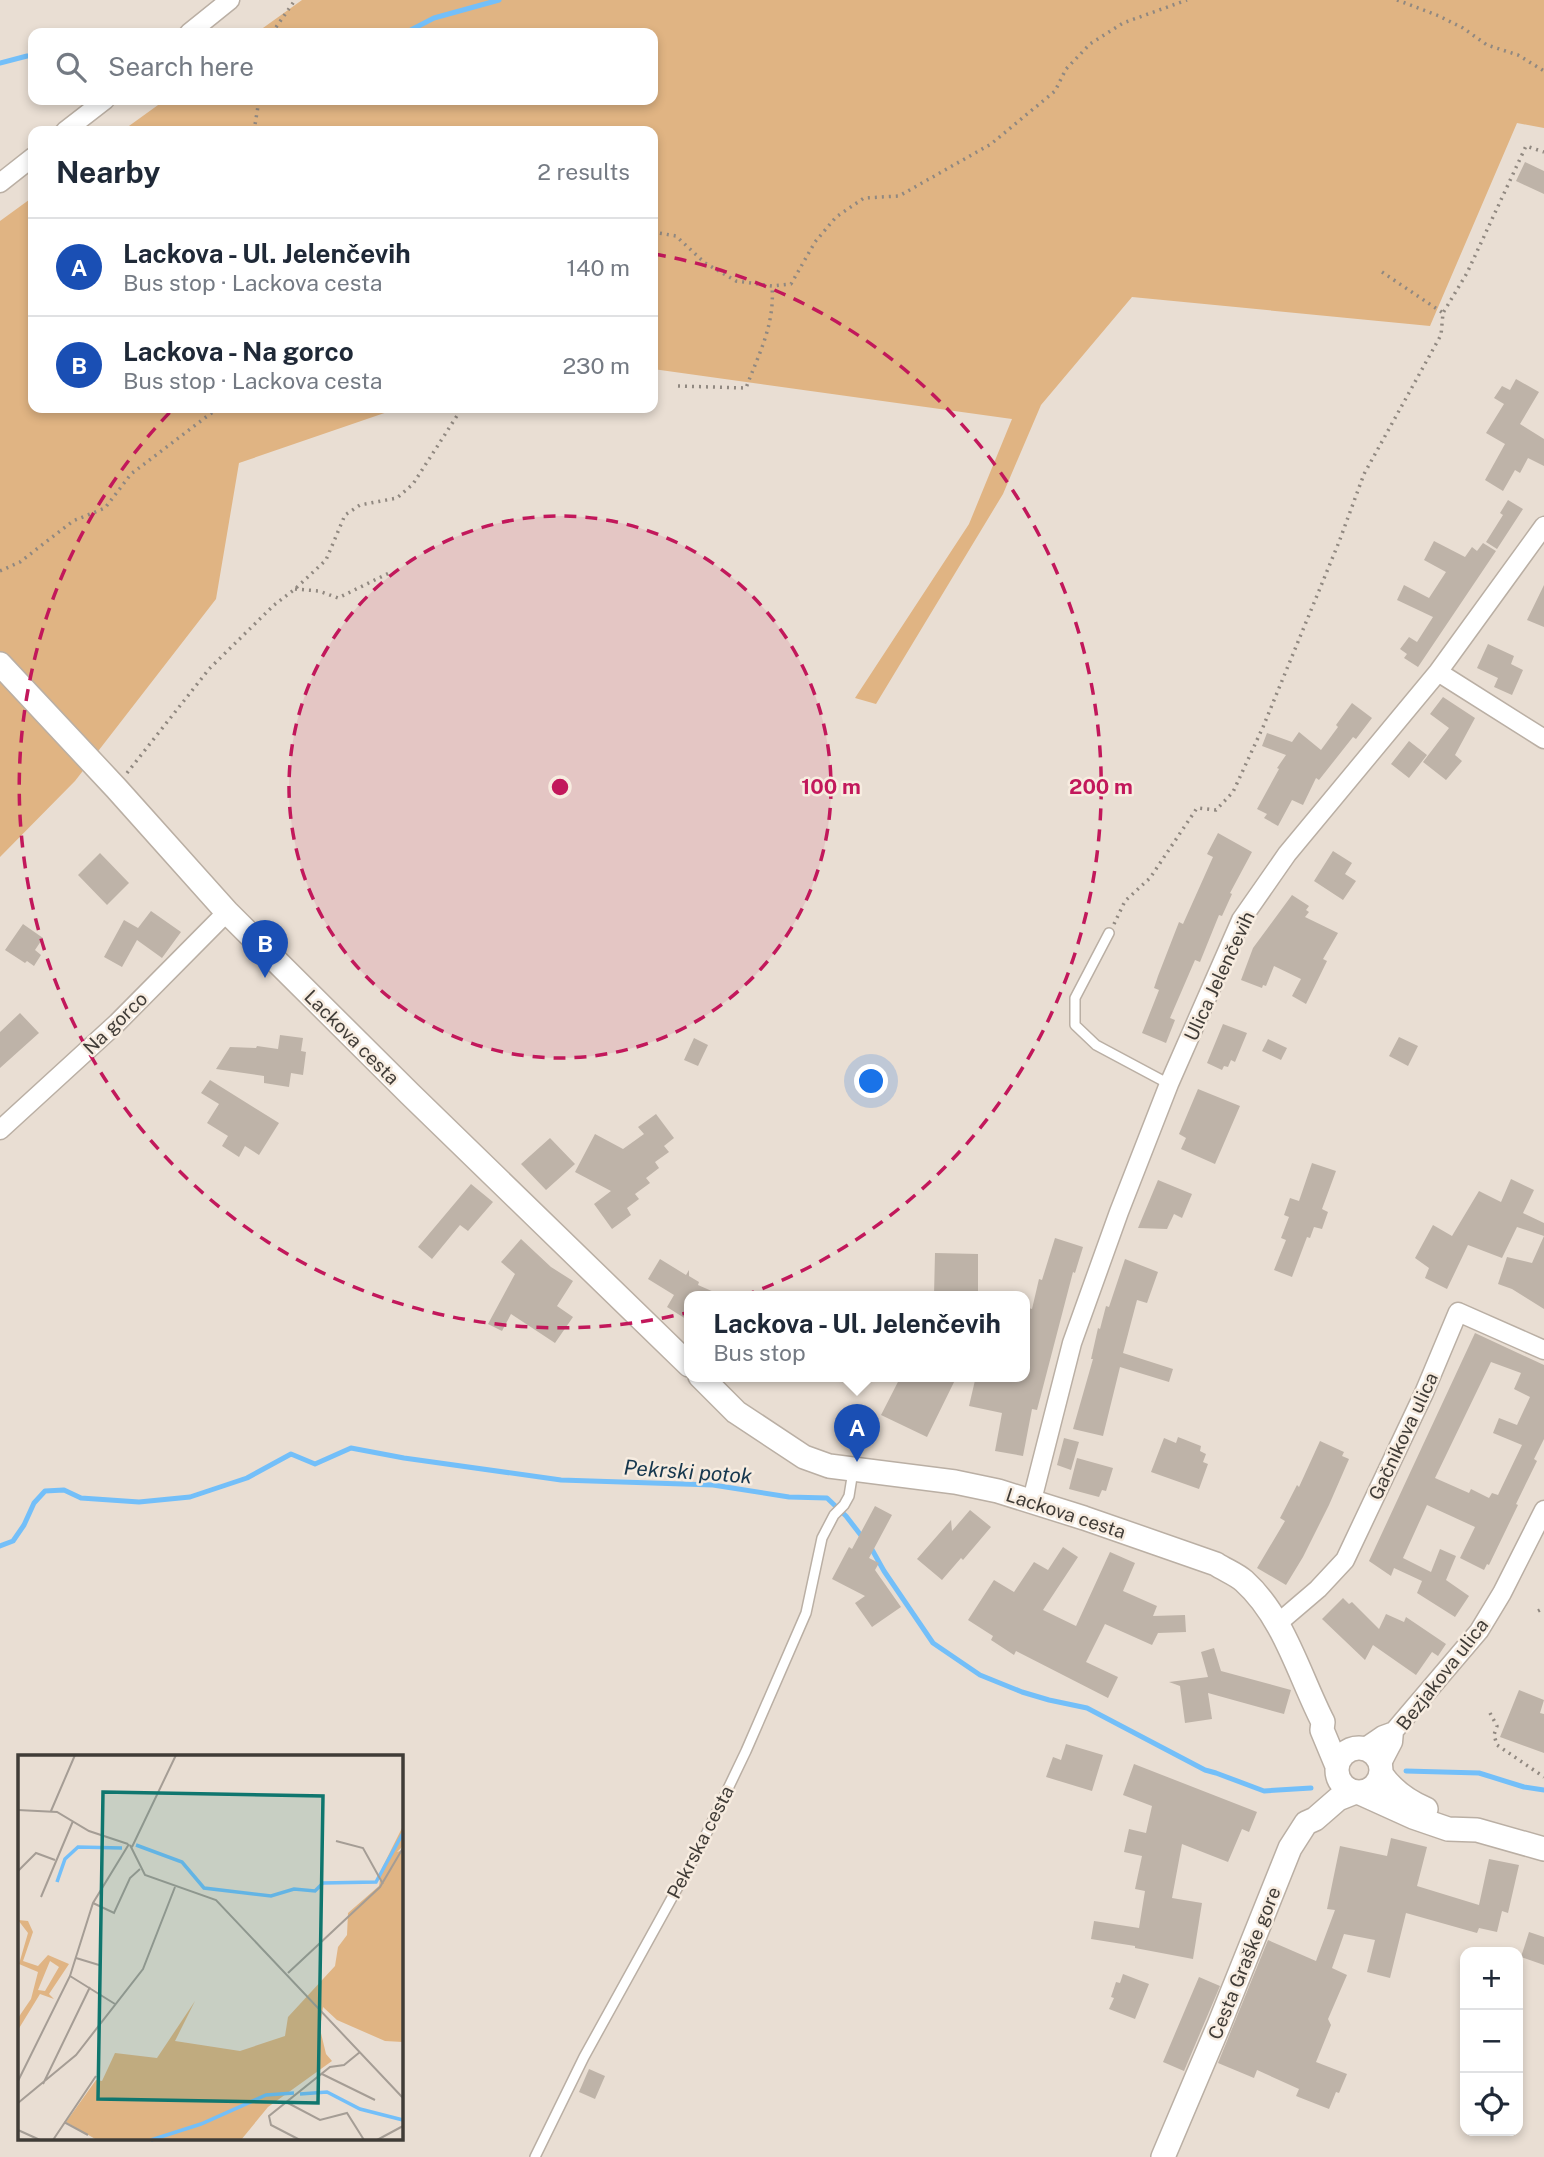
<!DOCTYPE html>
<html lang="en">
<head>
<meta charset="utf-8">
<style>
  body { margin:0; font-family:"Public Sans",sans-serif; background:#f2f2f3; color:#1f2937 }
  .controls { position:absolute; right:21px; bottom:21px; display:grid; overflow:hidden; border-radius:14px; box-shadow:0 4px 10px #0003 }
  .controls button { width:63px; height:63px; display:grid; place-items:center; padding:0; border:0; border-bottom:2px solid #e0e1e3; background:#fff; color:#1f2937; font:35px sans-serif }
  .you { position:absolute; left:872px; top:1082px; width:24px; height:24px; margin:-18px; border:5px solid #fff; border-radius:50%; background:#1a73e8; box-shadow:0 0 0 10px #1a73e833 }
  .badge { display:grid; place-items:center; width:46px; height:46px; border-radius:50%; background:#0f766e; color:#fff; font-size:23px; font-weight:700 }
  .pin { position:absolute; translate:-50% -58px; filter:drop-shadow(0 2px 4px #0008) }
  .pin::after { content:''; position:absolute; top:37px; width:24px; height:21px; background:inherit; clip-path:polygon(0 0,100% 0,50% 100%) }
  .popup { position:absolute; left:684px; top:1291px; width:346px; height:91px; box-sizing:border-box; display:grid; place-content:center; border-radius:14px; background:#fff; filter:drop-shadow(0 2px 5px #0005); font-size:23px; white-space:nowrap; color:#747a83 }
  .popup b { font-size:26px; color:#1f2937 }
  .popup::after { content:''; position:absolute; left:50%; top:100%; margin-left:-14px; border:14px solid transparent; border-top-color:#fff }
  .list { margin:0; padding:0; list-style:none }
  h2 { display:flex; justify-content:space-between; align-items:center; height:91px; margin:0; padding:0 28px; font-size:30px }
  h2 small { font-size:23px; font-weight:400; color:#747a83 }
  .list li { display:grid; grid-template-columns:46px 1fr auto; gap:21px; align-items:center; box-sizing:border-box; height:98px; padding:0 28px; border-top:2px solid #e0e1e3 }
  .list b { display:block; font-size:26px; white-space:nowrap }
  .list p { margin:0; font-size:23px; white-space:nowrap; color:#747a83 }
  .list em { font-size:23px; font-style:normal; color:#747a83 }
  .icon { flex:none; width:38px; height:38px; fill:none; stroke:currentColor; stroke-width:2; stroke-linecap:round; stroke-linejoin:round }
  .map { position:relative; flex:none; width:1544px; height:2157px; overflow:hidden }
  .search { position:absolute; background:#fff; box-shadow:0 4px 10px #0003; left:28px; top:28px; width:630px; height:77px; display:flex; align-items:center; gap:18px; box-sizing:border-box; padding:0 24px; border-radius:14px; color:#747a83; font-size:26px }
  .panel { position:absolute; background:#fff; box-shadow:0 4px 10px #0003; left:28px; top:126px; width:630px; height:287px; border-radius:14px }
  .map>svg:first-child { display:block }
  .green { fill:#e0b483 }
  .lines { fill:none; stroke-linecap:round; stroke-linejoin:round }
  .stream { stroke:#73bff9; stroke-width:5 }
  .building { fill:#beb3a8; fill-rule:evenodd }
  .service-casing { stroke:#baafa4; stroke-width:12 }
  .minor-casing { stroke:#baafa4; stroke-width:21 }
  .tertiary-casing { stroke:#baafa4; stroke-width:26 }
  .path { stroke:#908880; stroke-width:3.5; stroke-dasharray:2 5; stroke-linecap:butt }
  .service { stroke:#fff; stroke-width:9 }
  .minor { stroke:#fff; stroke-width:18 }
  .tertiary { stroke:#fff; stroke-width:23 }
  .ring { fill:none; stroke:#c2185b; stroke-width:3.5; stroke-dasharray:12 9 }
  .labels { text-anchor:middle; stroke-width:5; stroke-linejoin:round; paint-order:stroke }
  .street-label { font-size:19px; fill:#403c37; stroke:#f7ece0 }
  .water-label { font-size:21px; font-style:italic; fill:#16374e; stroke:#f7ece0 }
  .inset-river { fill:none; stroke:#73bff9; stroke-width:3.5 }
  .inset-road { fill:none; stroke:#a59d95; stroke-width:2 }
  .view { fill:#0f766e; fill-opacity:0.15; stroke:#0f766e; stroke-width:3.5 }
  .inset-edge { fill:none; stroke:#403c37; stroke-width:3.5 }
  .centre { fill:#c2185b; stroke:#f7ece0; stroke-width:3.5 }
  .ring-label { font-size:21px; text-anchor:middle; font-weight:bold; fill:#c2185b; stroke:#f7ece0; stroke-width:5; stroke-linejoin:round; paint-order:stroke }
</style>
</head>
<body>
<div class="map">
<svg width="1544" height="2157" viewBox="0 0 1544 2157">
  <rect width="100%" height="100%" fill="#e9ded3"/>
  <path class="green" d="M302,0H1544V128L1517,123L1430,326L1132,297L1041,405L1003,494L876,704L855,698L969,524L1012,419L653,369V131H122L165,100H653V33H256Z
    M33,197V408H399L239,463L216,599L75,781L0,857V221Z"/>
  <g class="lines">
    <path class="stream" d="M405,33L434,18L499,0
      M0,63L27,56H33
      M0,1546L13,1541L24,1525L34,1503L45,1491L64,1490L81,1498L139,1502L190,1497L247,1478L291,1454L315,1464L351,1448L404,1458L561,1480L713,1485L789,1497L827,1498L846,1516L863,1538
      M870,1546L884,1571L933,1643L980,1675L1022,1692L1049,1700L1087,1708L1205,1770L1216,1773L1264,1791L1311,1788
      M1406,1771L1479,1773L1524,1787L1544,1790"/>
  </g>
  <path class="building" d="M1525,162L1544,171V194L1516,181Z
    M1516,379L1539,392L1520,424L1544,439V466L1528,458L1520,473L1515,470L1503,491L1485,480L1505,444L1486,433L1504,404L1494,398L1502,386L1510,390Z
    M1508,500L1523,509L1497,549L1486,542L1503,515L1500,513Z
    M1434,541L1465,557L1472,547L1477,551L1483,543L1496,551L1418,667L1404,658L1407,654L1400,649L1409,637L1417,642L1433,617L1397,600L1404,585L1429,598L1446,572L1424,560Z
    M1544,585V627L1527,620Z
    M1488,644L1514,656L1511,664L1523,670L1512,695L1494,687L1498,678L1477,668Z
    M1443,697L1475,718L1455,755L1462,761L1446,780L1423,762L1449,728L1430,714Z
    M1352,703L1372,718L1356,739L1353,737L1319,780L1316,778L1303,805L1292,800L1278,826L1264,818L1267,814L1257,809L1279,769L1277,768L1286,755L1262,746L1267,733L1292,742L1299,732L1321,750L1338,727L1336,725Z
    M1409,741L1427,755L1409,778L1391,764Z
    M1218,833L1252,852L1230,893L1232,894L1222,916L1219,915L1200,962L1195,960L1170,1018L1175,1020L1166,1043L1142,1033L1159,990L1154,988L1158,976L1179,922L1183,924L1213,857L1207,854Z
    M1333,851L1352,863L1345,874L1356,881L1343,900L1314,881Z
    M100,853L129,883L107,905L78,875Z
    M1292,895L1309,906L1306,910L1309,912L1305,917L1338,933L1323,959L1327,961L1306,1004L1292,996L1301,979L1274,966L1266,986L1263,985L1262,988L1241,980L1253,948Z
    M151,911L181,932L162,958L137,940L122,967L104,957L124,920L138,928Z
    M23,924L43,938L35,950L41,955L34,966L27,961L25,963L5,950Z
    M20,1013L39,1033L0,1068V1032Z
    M1223,1024L1247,1033L1235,1062L1231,1060L1228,1067L1224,1066L1222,1070L1207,1063Z
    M280,1035L303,1038L301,1051L306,1052L303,1075L291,1073L289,1087L264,1083V1076L216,1069L230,1047L256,1048L257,1046L278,1049Z
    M1399,1037L1418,1046L1408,1066L1389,1056Z
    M694,1038L708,1045L698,1066L684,1060Z
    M1268,1039L1287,1048L1281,1060L1262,1051Z
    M210,1080L279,1123L259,1155L245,1146L239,1157L222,1146L228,1136L207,1123L219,1104L201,1093Z
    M1198,1089L1240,1106L1215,1164L1181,1149L1186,1138L1179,1134Z
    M656,1114L674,1138L664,1146L669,1152L655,1162L659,1168L646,1178L650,1183L635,1194L639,1199L627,1208L631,1215L612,1229L594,1204L611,1191L575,1172L595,1134L623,1149L644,1134L638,1127Z
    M550,1138L575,1164L546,1190L521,1164Z
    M1312,1163L1336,1171L1322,1209L1328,1212L1322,1229L1314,1227L1310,1238L1307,1237L1292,1277L1274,1270L1286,1240L1281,1238L1289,1217L1284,1215L1290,1198L1299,1201Z
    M1511,1179L1534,1190L1523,1213L1544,1223V1309L1512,1289L1498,1284L1507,1257L1532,1263L1544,1236L1517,1227L1502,1258L1468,1245L1447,1289L1425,1278L1429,1268L1415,1258L1433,1225L1452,1236L1479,1191L1501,1202Z
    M1158,1180L1192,1194L1182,1218L1174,1214L1167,1229L1138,1228Z
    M471,1184L493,1202L468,1231L460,1225L432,1259L418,1247Z
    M1055,1238L1083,1247L1075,1273L1073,1272L1037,1410L1032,1409L1023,1456L995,1451L1002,1413L969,1406L976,1376H1012L1025,1379V1307L1032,1309L1039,1279L1042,1280Z
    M521,1239L551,1267L573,1281L557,1306L573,1317L555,1343L511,1314L502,1331L488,1324L515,1274L501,1262Z
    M935,1253L978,1254V1296H934Z
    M660,1259L686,1275L689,1270V1276L699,1282L698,1285L723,1296H689V1321L667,1307L674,1295L648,1279Z
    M1125,1259L1158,1272L1147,1303L1137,1300L1123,1353L1173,1369L1169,1382L1120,1367L1103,1436L1073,1429L1093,1359H1091L1098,1328L1100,1329L1106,1306L1109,1307Z
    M1475,1333L1544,1365V1439L1534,1459L1537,1461L1516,1504L1518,1505L1489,1565L1487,1564L1484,1570L1460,1558L1475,1527L1427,1505L1403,1558L1431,1572L1440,1549L1456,1556L1446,1580L1469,1596L1455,1617L1417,1593L1422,1581L1394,1568L1391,1576L1369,1561ZM1491,1362L1521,1373L1514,1389L1530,1397L1517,1425L1499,1418L1493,1433L1522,1445L1498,1495L1492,1493L1489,1498L1471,1489L1469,1493L1435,1478Z
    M901,1376H957L927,1437L881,1415Z
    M1178,1437L1201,1446L1200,1451L1206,1454L1203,1462L1208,1464L1199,1489L1151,1472L1164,1438L1176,1443Z
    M1064,1438L1079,1442L1071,1470L1057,1465Z
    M1320,1441L1344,1452L1342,1456L1349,1459L1329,1505L1303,1557L1286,1585L1257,1568L1285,1521L1280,1518L1297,1485L1299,1487Z
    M1077,1458L1113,1468L1106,1491L1102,1490L1099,1497L1069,1489Z
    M875,1506L892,1515L869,1558L879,1563L875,1570L901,1607L872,1627L855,1603L865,1596L832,1579L849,1547L852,1549Z
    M970,1510L991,1527L963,1560L961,1558L942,1580L917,1559L951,1520L952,1531Z
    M1063,1547L1078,1557L1043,1610L1076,1626L1110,1552L1135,1563L1123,1591L1157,1606L1153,1616L1185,1615L1186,1632L1158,1633L1152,1645L1105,1624L1086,1662L1118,1677L1108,1698L1016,1651L1014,1655L991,1640L993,1636L968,1620L994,1580L1014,1592L1034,1562L1048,1570Z
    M1343,1598L1349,1604L1352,1602L1379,1629L1386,1614L1404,1622L1406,1617L1446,1644L1438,1656L1432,1652L1416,1675L1373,1645L1365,1660L1322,1619Z
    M1214,1648L1221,1671L1291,1690L1284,1714L1208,1693L1212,1719L1185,1723L1180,1686L1169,1682L1208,1677L1201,1652Z
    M1519,1690L1544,1700L1540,1713L1544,1714V1753L1500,1737Z
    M1066,1744L1103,1755L1092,1791L1046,1777L1053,1757L1061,1760Z
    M1134,1764L1257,1812L1249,1832L1242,1829L1228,1862L1182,1844L1172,1898L1202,1903L1193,1959L1135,1948V1946L1091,1939L1094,1921L1139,1928L1145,1891L1135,1889L1142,1856L1124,1852L1129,1829L1146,1833L1152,1806L1123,1795Z
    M1391,1838L1427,1847L1417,1886L1479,1905L1489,1859L1519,1865L1508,1913L1502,1911L1497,1932L1479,1928L1477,1933L1406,1913L1390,1978L1367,1972L1375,1940L1344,1934L1332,1968L1347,1975L1328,2019L1331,2025L1316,2062L1347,2074L1339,2093L1336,2092L1329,2109L1296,2096L1299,2089L1257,2070L1254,2078L1218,2063L1268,1940L1316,1961L1335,1910L1327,1909L1340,1846L1387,1856Z
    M1529,1932L1544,1937V1965L1521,1957Z
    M1123,1974L1149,1984L1135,2019L1109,2009L1114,1998L1111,1997L1116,1982L1120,1983Z
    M1199,1977L1220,1986L1184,2071L1163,2062Z
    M589,2069L605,2076L595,2099L579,2092Z"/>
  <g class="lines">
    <g class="service-casing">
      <path id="service" d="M1109,933L1075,998V1025L1096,1045L1169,1084
        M535,2157L584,2057L700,1847L746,1751L806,1613L822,1538L834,1515L844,1505L849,1496L853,1471"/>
    </g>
    <g class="minor-casing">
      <path id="minor" d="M189,33L230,0
        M65,131L105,100
        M0,183L33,157
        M1438,672L1544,739
        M0,1130L117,1023L227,912
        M1032,1500L1072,1343L1119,1212L1169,1084L1241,920L1287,854L1438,672L1544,526
        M1277,1624L1318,1589L1345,1560L1424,1393L1458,1312L1544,1350
        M1364,1748L1383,1735L1394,1731
        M1381,1765L1393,1742L1394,1731L1479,1631L1502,1593L1544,1510"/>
    </g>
    <g class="tertiary-casing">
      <path id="tertiary" d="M0,664L116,788L227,912L410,1094L689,1365
        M700,1376L736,1412L804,1457L829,1466L955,1482L998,1491L1084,1518L1216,1564C1225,1570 1236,1574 1244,1581C1284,1617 1299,1675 1323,1722L1322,1730L1337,1766
        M1337 1770a22 22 0 1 1 44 0a22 22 0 1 1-44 0Z
        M1381,1774C1393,1791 1407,1801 1426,1809
        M1360,1793L1413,1817L1448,1829L1477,1830L1544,1849
        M1163,2157L1219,2025L1290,1848L1306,1823L1315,1819L1338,1799L1353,1793"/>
    </g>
    <path class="path" d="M1397,0L1439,16L1463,28L1487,45L1518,55L1544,71
      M272,33L295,0
      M254,131L259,100
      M653,232L676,236L705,263L736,281L772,286L791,284L815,242L836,217L864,198L899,196L991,144L1055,91L1066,69L1090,44L1123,23L1187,0
      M1382,272L1443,313
      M678,386L746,388C759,353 775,325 772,286
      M0,571L20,562L73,521L105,508L131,474L218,408
      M295,589L319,591L338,598L389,573
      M127,773L209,669L274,605L295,589L326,560L345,515L360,505L397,498L413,484L462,408
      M1114,924L1125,901L1150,878L1197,808L1216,810L1233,792L1263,727L1339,542L1364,474L1441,335L1443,313L1467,273L1526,146L1544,152
      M1538,1611L1544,1608
      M1490,1713L1497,1726L1494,1735L1497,1745L1544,1777"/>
    <use href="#service" class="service"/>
    <use href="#minor" class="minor"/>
    <use href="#tertiary" class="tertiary"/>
  </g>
  <circle cx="560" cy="787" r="271" fill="#c2185b" fill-opacity=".12"/>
  <g class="ring">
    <circle cx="560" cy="787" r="271"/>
    <path d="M654 254A541 541 0 1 1 174 408"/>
  </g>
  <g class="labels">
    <g class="street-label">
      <text transform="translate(1219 976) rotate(-65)" y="7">Ulica Jelenčevih</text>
      <text transform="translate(115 1023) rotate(-44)" y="7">Na gorco</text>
      <text transform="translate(352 1037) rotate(45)" y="7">Lackova cesta</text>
      <text transform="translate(1403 1436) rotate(-65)" y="7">Gačnikova ulica</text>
      <text transform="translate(1066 1513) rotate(18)" y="7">Lackova cesta</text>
      <text transform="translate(1442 1674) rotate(-52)" y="7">Bezjakova ulica</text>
      <text transform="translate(700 1842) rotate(-63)" y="7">Pekrska cesta</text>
      <text transform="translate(1244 1963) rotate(-68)" y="7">Cesta Graške gore</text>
    </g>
    <g class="water-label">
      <text transform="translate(688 1472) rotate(4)" y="7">Pekrski potok</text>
    </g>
  </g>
  <g transform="translate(18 1755)">
    <rect width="385" height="385" fill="#e9ded3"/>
    <path d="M385,71V91L379,97L385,95V287L367,286L319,265L305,252L302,274L308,299L314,306L250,352L223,385H79L48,367L78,325L84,326L97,298L139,303L177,246L157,286L222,296L267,281L270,262L317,211L320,192L329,180L330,158L361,131L364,113ZM0,165L10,166L15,177L5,206L20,211L30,200L51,209L31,239L36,244L22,239L0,275V263L13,244L20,217L1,209L10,178ZM32,206L41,212L27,236L20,235Z" fill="#e0b483" fill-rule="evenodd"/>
    <path class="inset-river" d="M118,90L164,107L186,133L253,141L276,134L297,136L305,128L358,127L385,78M39,127L47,104L60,92L104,93M282,339L309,337L342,354L385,365M133,385L183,369L248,340L276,338"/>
    <path class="inset-road" d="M0,55L39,57L71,76L110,89M33,56L57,0M318,86L345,93L365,129M112,90L127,120L198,145L385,343M114,92L158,0M0,116L18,98L37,105M23,142L55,66M75,148L96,158L112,123L122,114M58,203L81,210M270,218L362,132L385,93M52,221L97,249M304,319L357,345M0,326L52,221L75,148L111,89M25,329L72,232M268,347L302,365L329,358L346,385M0,348L58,300L125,214L157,132M46,367L70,380M0,375L22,385M35,385L78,321M282,385L253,370L251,361L312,312L326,310L342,297M359,385L385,371"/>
    <path class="view" d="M85,37L305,41L300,348L80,344Z"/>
    <rect width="385" height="385" class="inset-edge"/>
  </g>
  <circle cx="560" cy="787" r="10" class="centre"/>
  <g class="ring-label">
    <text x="831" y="794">100 m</text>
    <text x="1101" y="794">200 m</text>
  </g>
</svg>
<div class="controls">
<button>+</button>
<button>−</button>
<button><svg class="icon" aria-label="locate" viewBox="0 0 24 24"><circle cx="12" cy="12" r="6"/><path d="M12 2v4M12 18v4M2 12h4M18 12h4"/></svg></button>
</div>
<div class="you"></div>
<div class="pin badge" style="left:857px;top:1462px;background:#1a4fb4">A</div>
<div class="popup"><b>Lackova - Ul. Jelenčevih</b>Bus stop</div>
<div class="pin badge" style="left:265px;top:978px;background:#1a4fb4">B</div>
<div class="search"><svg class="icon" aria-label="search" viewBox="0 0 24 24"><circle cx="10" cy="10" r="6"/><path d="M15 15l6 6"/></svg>Search here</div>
<section class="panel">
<h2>Nearby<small>2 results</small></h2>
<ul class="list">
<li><span class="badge" style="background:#1a4fb4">A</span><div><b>Lackova - Ul. Jelenčevih</b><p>Bus stop · Lackova cesta</p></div><em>140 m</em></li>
<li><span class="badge" style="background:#1a4fb4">B</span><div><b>Lackova - Na gorco</b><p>Bus stop · Lackova cesta</p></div><em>230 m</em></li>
</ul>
</section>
</div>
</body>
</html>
